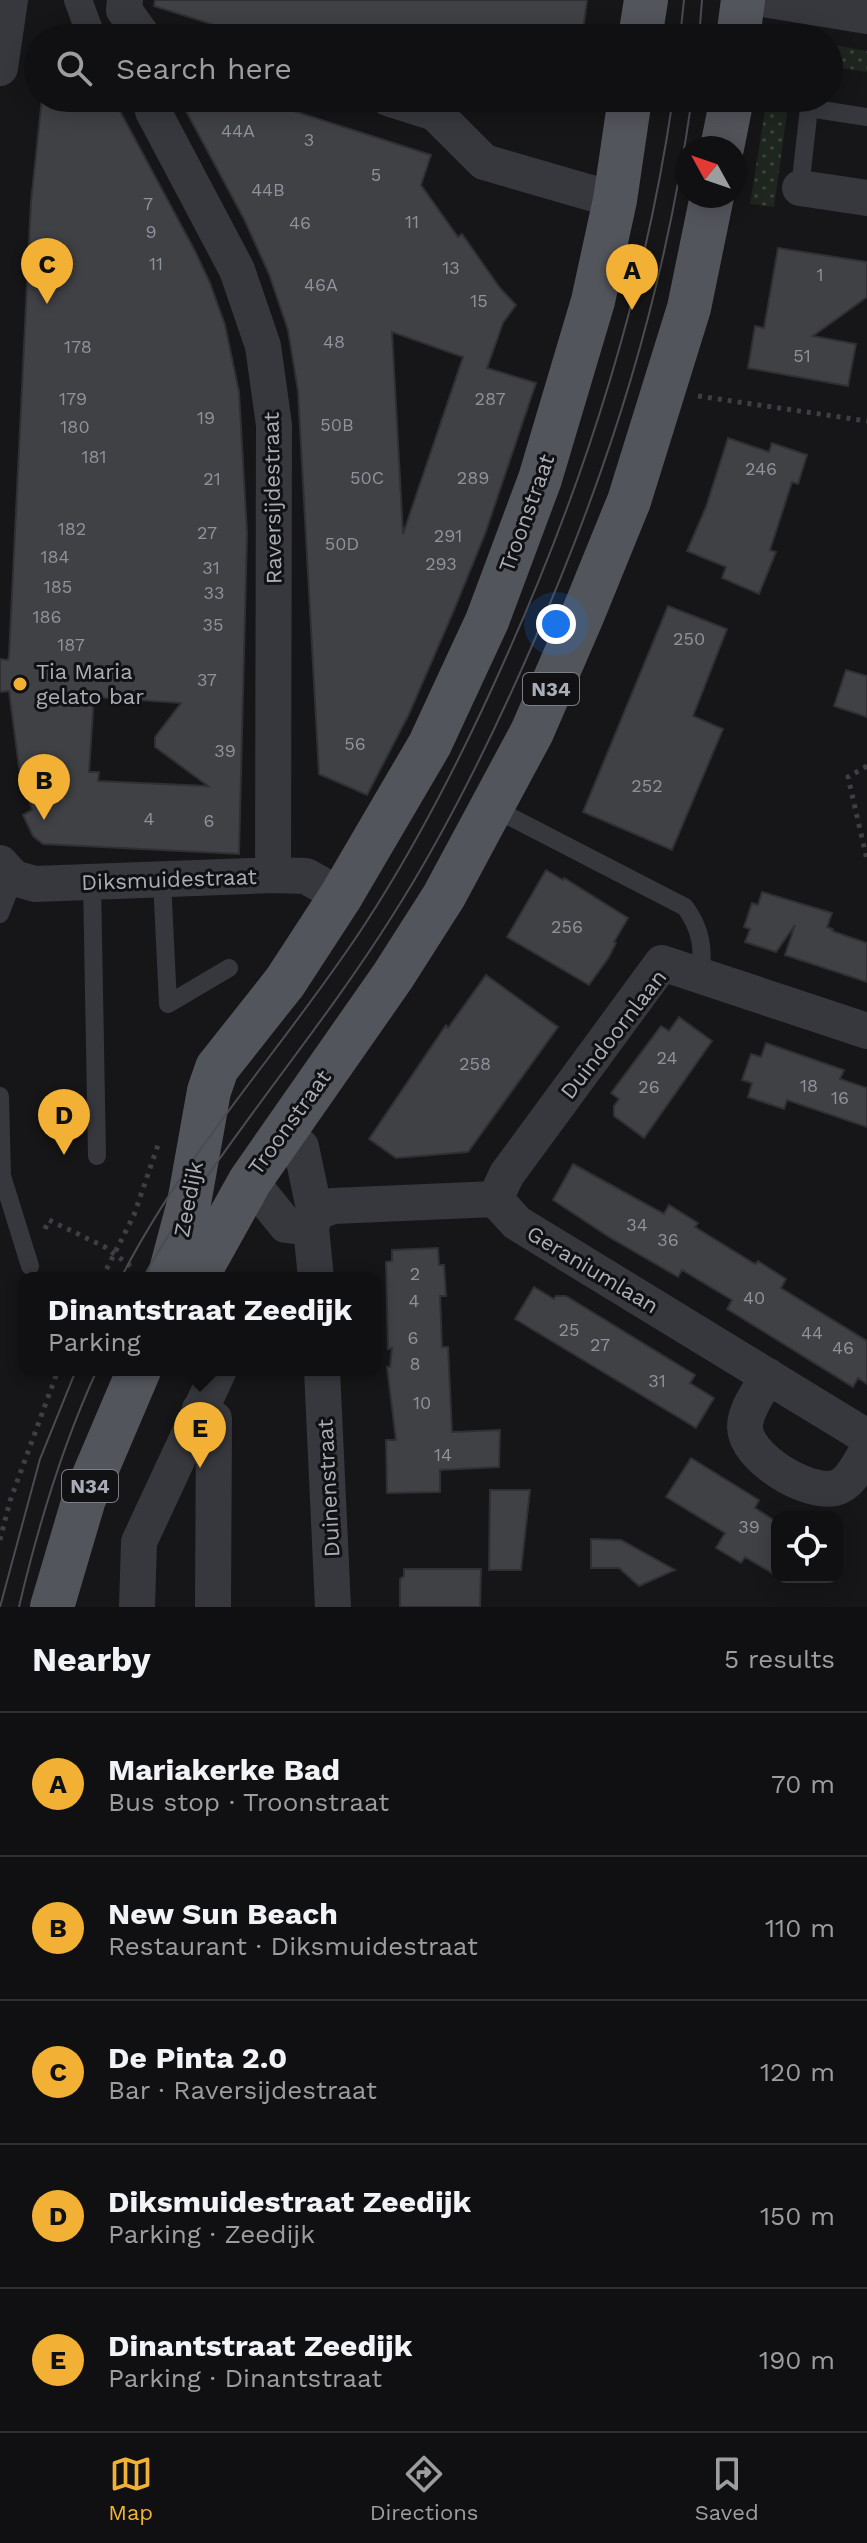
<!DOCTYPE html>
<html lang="en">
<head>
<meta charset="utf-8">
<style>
  body { margin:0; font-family:"Work Sans",sans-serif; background:#19191b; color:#f1f3f6 }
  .controls { position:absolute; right:24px; bottom:24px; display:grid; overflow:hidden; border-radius:16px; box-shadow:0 4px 20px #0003 }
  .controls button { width:72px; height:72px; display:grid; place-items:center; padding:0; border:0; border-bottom:2px solid #303032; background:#101012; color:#f1f3f6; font:40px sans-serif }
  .compass { position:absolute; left:675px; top:136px; width:72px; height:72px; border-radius:50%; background:#101012; box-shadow:0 4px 20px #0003; rotate:310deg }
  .you { position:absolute; left:556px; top:624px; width:28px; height:28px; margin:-20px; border:6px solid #fff; border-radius:50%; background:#1a73e8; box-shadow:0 0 0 12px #1a73e833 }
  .badge { display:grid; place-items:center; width:52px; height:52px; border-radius:50%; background:#f2b134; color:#111; font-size:26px; font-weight:700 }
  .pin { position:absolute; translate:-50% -66px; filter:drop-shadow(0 2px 4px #0008) }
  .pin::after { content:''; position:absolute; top:42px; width:28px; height:24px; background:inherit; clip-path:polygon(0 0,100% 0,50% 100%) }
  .popup { position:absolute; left:18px; top:1272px; width:364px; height:104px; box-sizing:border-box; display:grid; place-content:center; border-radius:16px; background:#101012; filter:drop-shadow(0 2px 6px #0005); font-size:26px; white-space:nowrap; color:#9c9d9f }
  .popup b { font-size:30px; color:#f1f3f6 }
  .popup::after { content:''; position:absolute; left:50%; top:100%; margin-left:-16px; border:16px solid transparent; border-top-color:#101012 }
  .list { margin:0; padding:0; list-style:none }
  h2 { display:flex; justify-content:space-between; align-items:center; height:104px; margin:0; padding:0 32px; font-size:34px }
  h2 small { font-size:26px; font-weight:400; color:#9c9d9f }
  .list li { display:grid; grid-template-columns:52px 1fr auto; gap:24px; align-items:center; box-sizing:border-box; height:144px; padding:0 32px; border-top:2px solid #303032 }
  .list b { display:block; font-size:30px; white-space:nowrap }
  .list p { margin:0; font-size:26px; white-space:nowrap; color:#9c9d9f }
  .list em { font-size:26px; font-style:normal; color:#9c9d9f }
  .icon { flex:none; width:44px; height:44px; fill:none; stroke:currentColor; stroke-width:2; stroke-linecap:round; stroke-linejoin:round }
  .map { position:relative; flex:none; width:867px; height:1607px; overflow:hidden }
  .search { position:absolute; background:#101012; box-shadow:0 4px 20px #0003; left:24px; right:24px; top:24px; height:88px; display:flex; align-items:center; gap:20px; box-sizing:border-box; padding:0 28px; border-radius:44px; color:#9c9d9f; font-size:30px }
  .sheet { height:824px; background:#101012 }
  nav { display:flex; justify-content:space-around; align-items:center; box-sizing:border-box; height:112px; border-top:2px solid #303032; background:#101012; font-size:22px; color:#9c9d9f }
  nav a { display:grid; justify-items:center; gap:4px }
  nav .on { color:#f2b134 }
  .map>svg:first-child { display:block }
  .grass { fill:url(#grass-dots) }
  .building { fill:#404145; stroke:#303034; stroke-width:2; fill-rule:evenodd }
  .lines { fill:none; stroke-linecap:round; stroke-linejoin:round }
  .path { stroke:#3d3f44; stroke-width:5; stroke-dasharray:4 6; stroke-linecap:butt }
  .service { stroke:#37383d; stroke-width:18 }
  .pedestrian { stroke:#37383d; stroke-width:28 }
  .minor { stroke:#37383d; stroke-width:36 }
  .primary { stroke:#53555c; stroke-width:44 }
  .tram { stroke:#4a4c52; stroke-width:2 }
  .poi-dot { fill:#f2b134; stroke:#111113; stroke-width:3 }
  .labels { text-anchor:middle; stroke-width:6; stroke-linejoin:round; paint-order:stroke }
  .number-label { font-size:18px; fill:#8e929b }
  .shield { fill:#111113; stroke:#7b7e86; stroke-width:2 }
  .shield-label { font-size:20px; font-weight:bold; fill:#a8adb8 }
  .street-label { font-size:22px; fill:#a8adb8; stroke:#111113 }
  .poi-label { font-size:22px; fill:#a8adb8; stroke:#111113; text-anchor:start }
</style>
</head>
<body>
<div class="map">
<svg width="867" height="1607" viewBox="0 0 867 1607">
  <defs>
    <pattern id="grass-dots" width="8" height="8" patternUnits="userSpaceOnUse" patternTransform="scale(2)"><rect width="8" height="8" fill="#1e261f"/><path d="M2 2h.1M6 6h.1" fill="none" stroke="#3c433d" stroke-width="1.8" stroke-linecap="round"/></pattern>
  </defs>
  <rect width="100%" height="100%" fill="#161618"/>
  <path class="grass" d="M829,44L867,51V72L829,66Z
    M767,98H789L774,207L750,204Z"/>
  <path class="building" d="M155,0H587L582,38H256L154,6Z
    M42,98H113L195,251L210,283L225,325L239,392L247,533L239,854L43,844L33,836L23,815L32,810L19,767L9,691L0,692V659L8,660L9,656L31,202ZM94,697L181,703L155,737V747L208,786L98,781L99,772H89Z
    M179,98H253L431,155L421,185L458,237L462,234L500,288L516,305L503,323L487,368L536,383L485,534L454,610L409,714L367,795L319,774L298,391L288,330L269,274L244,219ZM392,332L463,357L403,534Z
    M778,248L867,262V297L813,336L856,344L848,386L748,368L755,326L764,328Z
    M728,438L769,452L772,443L807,455L798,484L792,482L770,550L776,552L759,594L722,578L726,567L687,551L706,507Z
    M668,606L727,629L693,716L723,729L672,850L583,812Z
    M846,670L867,676V717L834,706Z
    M546,870L563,880L564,878L628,918L614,942L616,943L609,957L589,985L507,937Z
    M762,892L832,913L827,927L833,929L832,931L867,943V982L785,955L795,925L776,952L745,942L750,929L744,927L752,903L758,905Z
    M486,975L558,1027L468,1152L396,1158L369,1139L446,1025L448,1028Z
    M679,1017L712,1041L644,1138L614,1116V1106L619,1099L611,1093L661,1026L669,1031Z
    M766,1043L844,1070L840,1079L867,1088V1127L787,1100L784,1109L748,1097L752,1083L742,1080L751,1054L761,1057Z
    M573,1164L664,1214L669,1205L698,1223L695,1227L755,1264L758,1261L786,1279L781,1288L867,1341V1384L858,1378L853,1387L727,1309L732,1300L682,1270L678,1277L609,1237L553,1200Z
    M438,1248L439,1265H444L446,1296H440L442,1347H448L452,1432L500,1430L499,1467L440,1470V1492L387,1493L386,1440H396L387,1367H390L392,1348L388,1349L386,1262L392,1261V1250Z
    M534,1287L554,1299L556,1296H566L695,1375L690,1383L714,1398L696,1428L515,1319Z
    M691,1458L759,1500L755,1508L777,1522V1576L745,1557L741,1563L716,1548L725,1533L666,1497Z
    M490,1490H530L521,1570H489Z
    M591,1539L621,1540L675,1570L639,1586L619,1568H591Z
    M404,1569H481L480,1607H400V1579L404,1576Z"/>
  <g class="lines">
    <path class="path" d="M698,396L867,421
      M867,766L848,777L867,860
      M45,1229L49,1220L105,1247L132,1267
      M102,1278L134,1215L159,1142
      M0,1540L10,1501L58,1370"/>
    <path class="service" d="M800,188L809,108L867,117
      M493,808L685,907C702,930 703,949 701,976
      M162,880L168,1004L229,968
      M92,882L97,1156
      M0,914L14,878
      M0,1096L2,1176L30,1266"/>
    <path class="pedestrian" d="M78,0L92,38"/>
    <path class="minor" d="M125,0L124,10L144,38
      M769,0L867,16
      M0,68L10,0
      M150,98L153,111L237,270L263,346L274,425L273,875
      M388,98L435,113L484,162L615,200
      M800,188L867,198
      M0,863L14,878L35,884L273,875L306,876L341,896
      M284,1133L301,1147L315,1213L311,1228L316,1278
      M250,1181L286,1225L311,1228
      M495,1199L507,1174L662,963L867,1031
      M315,1213L333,1206L495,1199L517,1223L867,1437
      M322,1370L333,1607
      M768,1376C760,1391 745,1409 745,1427C745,1457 807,1495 835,1488C851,1484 859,1464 867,1451
      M200,1409L214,1419L213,1607
      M137,1607L139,1542L219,1370"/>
    <path class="primary" d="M640,38L646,0
      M738,38L743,0
      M722,148L732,98
      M169,1278L189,1203L209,1091L217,1068L285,982L341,896L430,744L487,621L540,479L593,301L615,200L630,98
      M196,1278L250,1181L393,976L444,896L532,732L583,614L629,501L689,308L712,196
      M52,1607L84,1499L139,1370"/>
    <path class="tram" d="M680,38L684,0
      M699,38L702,0
      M121,1278C186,1150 287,1044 365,924C421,838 466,748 507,655C587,476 645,292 673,98
      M143,1278C215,1150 313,1042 391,918C446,832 490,742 531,648C611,465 664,296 692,98
      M0,1607L40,1459L76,1370
      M19,1607C38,1526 62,1446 97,1370"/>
  </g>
  <circle class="poi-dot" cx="20" cy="684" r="8"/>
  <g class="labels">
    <g class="number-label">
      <text x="238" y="137">44A</text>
      <text x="309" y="146">3</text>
      <text x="376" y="181">5</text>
      <text x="268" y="196">44B</text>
      <text x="148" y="210">7</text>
      <text x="412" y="228">11</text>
      <text x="300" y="229">46</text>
      <text x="151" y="238">9</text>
      <text x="156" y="270">11</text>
      <text x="451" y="274">13</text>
      <text x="820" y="281">1</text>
      <text x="321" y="291">46A</text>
      <text x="479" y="307">15</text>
      <text x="334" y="348">48</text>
      <text x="78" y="353">178</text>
      <text x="802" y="362">51</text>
      <text x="73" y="405">179</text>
      <text x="490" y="405">287</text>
      <text x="206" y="424">19</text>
      <text x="337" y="431">50B</text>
      <text x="75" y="433">180</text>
      <text x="94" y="463">181</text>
      <text x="761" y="475">246</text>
      <text x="367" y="484">50C</text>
      <text x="473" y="484">289</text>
      <text x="212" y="485">21</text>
      <text x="72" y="535">182</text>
      <text x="207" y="539">27</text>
      <text x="448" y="542">291</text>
      <text x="342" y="550">50D</text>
      <text x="55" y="563">184</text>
      <text x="441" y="570">293</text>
      <text x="211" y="574">31</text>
      <text x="58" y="593">185</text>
      <text x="214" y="599">33</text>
      <text x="47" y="623">186</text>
      <text x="213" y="631">35</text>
      <text x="689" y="645">250</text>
      <text x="71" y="651">187</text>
      <text x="207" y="686">37</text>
      <text x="355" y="750">56</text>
      <text x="225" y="757">39</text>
      <text x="647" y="792">252</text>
      <text x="149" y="825">4</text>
      <text x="209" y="827">6</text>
      <text x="567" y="933">256</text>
      <text x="667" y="1064">24</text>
      <text x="475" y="1070">258</text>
      <text x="809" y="1092">18</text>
      <text x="649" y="1093">26</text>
      <text x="840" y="1104">16</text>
      <text x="637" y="1231">34</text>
      <text x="668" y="1246">36</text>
      <text x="415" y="1280">2</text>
      <text x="754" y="1304">40</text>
      <text x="414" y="1307">4</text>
      <text x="569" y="1336">25</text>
      <text x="812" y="1339">44</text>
      <text x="413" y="1344">6</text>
      <text x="600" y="1351">27</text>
      <text x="843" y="1354">46</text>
      <text x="415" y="1370">8</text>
      <text x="657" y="1387">31</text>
      <text x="422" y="1409">10</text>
      <text x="443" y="1461">14</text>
      <text x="749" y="1533">39</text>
    </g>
    <g class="shield">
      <rect x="523" y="673" width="56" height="32" rx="6"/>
      <rect x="62" y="1470" width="56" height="32" rx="6"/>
    </g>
    <g class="shield-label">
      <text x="551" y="696">N34</text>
      <text x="90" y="1493">N34</text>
    </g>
    <g class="street-label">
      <text transform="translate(272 498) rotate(-91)" y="8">Raversijdestraat</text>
      <text transform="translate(526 513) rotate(-70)" y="8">Troonstraat</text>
      <text transform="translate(169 879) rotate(-2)" y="8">Diksmuidestraat</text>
      <text transform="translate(613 1034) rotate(-52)" y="8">Duindoornlaan</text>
      <text transform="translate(289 1122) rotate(-54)" y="8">Troonstraat</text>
      <text transform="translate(188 1199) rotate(-79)" y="8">Zeedijk</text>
      <text transform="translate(593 1269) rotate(31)" y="8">Geraniumlaan</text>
      <text transform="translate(328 1488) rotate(-93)" y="8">Duinenstraat</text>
    </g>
    <g class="poi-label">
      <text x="36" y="679">Tia Maria<tspan x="36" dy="25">gelato bar</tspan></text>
    </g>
  </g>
</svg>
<div class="controls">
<button><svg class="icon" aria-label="locate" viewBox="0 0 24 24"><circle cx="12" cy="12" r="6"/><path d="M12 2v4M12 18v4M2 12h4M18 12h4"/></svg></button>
</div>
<svg class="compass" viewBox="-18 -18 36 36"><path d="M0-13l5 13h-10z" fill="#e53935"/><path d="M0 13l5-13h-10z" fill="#9c9d9f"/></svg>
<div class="you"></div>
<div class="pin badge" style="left:632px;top:310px">A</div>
<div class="pin badge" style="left:44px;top:820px">B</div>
<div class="pin badge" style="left:47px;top:304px">C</div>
<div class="pin badge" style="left:64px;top:1155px">D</div>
<div class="pin badge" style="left:200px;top:1468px">E</div>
<div class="popup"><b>Dinantstraat Zeedijk</b>Parking</div>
<div class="search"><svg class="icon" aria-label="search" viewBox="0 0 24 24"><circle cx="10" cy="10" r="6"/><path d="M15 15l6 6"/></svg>Search here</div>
</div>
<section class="sheet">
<h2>Nearby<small>5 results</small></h2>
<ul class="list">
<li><span class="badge">A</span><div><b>Mariakerke Bad</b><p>Bus stop · Troonstraat</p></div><em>70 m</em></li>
<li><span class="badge">B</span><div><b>New Sun Beach</b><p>Restaurant · Diksmuidestraat</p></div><em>110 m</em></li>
<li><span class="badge">C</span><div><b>De Pinta 2.0</b><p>Bar · Raversijdestraat</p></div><em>120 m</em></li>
<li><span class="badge">D</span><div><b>Diksmuidestraat Zeedijk</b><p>Parking · Zeedijk</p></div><em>150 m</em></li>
<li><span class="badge">E</span><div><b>Dinantstraat Zeedijk</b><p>Parking · Dinantstraat</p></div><em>190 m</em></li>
</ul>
</section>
<nav>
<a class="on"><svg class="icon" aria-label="map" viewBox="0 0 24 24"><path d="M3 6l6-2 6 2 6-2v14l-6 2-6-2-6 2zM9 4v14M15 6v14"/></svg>Map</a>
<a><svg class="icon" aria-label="directions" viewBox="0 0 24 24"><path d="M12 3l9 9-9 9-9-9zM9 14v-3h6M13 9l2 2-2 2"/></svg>Directions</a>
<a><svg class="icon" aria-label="saved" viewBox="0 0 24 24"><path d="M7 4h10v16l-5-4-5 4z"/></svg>Saved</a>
</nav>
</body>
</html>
